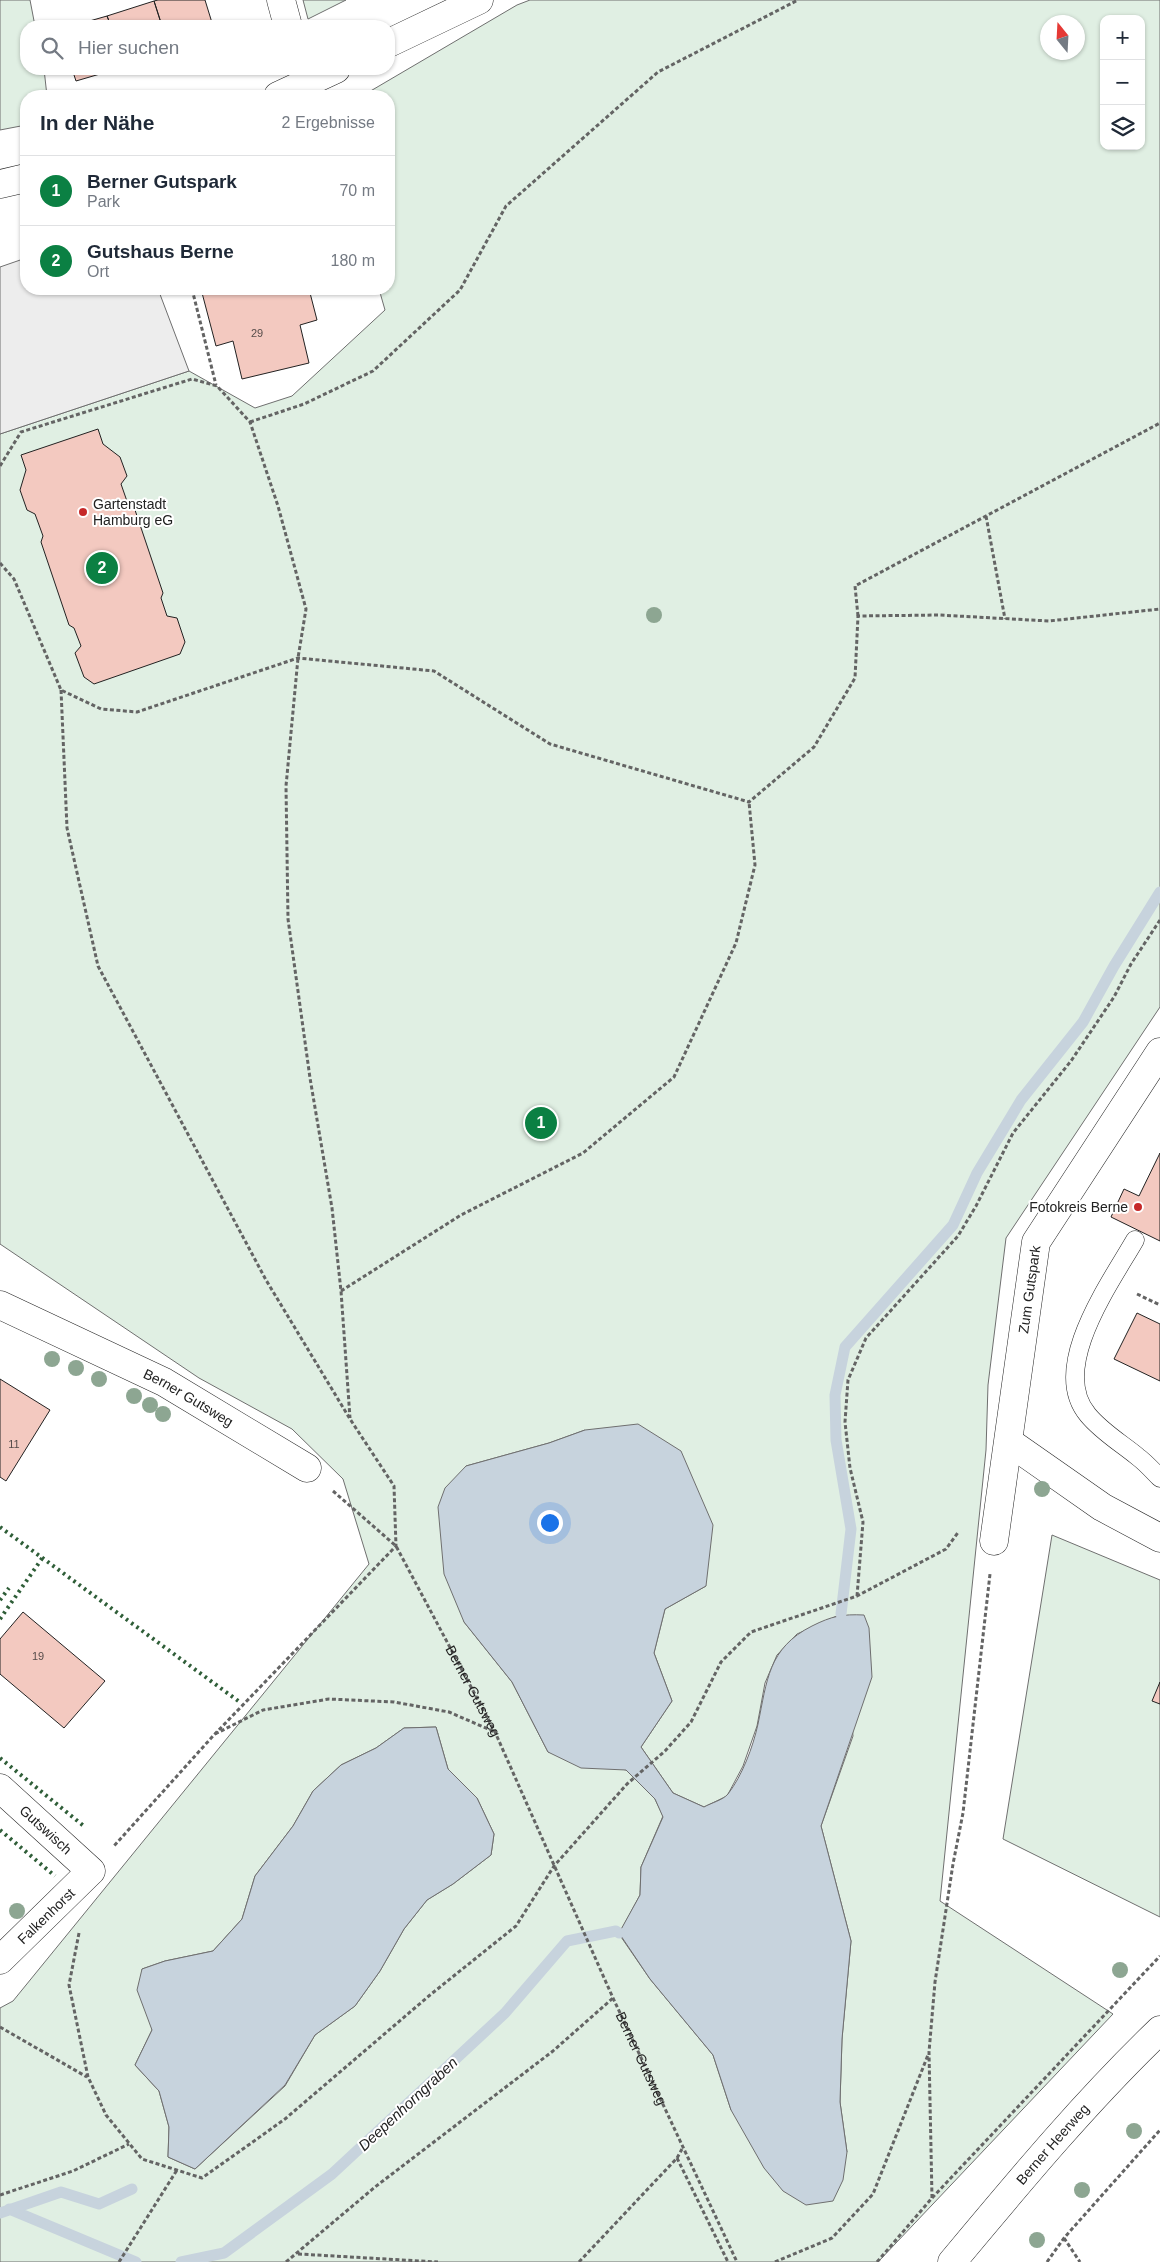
<!DOCTYPE html>
<html lang="de">
<head>
<meta charset="utf-8">
<style>
  body { margin:0; font-family:Helvetica,sans-serif; background:#f2f2f3; color:#1f2937 }
  .controls { position:absolute; right:15px; top:15px; display:grid; overflow:hidden; border-radius:10px; box-shadow:0 1px 4px #0004 }
  .controls button { width:45px; height:45px; display:grid; place-items:center; padding:0; border:0; border-bottom:1px solid #e0e1e3; background:#fff; color:#1f2937; font:25px sans-serif }
  .compass { position:absolute; left:1040px; top:15px; width:45px; height:45px; border-radius:50%; background:#fff; box-shadow:0 1px 4px #0004; rotate:342deg }
  .you { position:absolute; left:549px; top:1522px; width:18px; height:18px; margin:-12px; border:4px solid #fff; border-radius:50%; background:#1a73e8; box-shadow:0 0 0 8px #1a73e833 }
  .badge { display:grid; place-items:center; width:32px; height:32px; border-radius:50%; background:#0b8043; color:#fff; font-size:16px; font-weight:700 }
  .pin { position:absolute; translate:-50% -50%; border:2px solid #fff; box-shadow:0 1px 5px #0006 }
  .list { margin:0; padding:0; list-style:none }
  h2 { display:flex; justify-content:space-between; align-items:center; height:65px; margin:0; padding:0 20px; font-size:21px }
  h2 small { font-size:16px; font-weight:400; color:#747a83 }
  .list li { display:grid; grid-template-columns:32px 1fr auto; gap:15px; align-items:center; box-sizing:border-box; height:70px; padding:0 20px; border-top:1px solid #e0e1e3 }
  .list b { display:block; font-size:19px; white-space:nowrap }
  .list p { margin:0; font-size:16px; white-space:nowrap; color:#747a83 }
  .list em { font-size:16px; font-style:normal; color:#747a83 }
  .icon { flex:none; width:28px; height:28px; fill:none; stroke:currentColor; stroke-width:2; stroke-linecap:round; stroke-linejoin:round }
  .map { position:relative; flex:none; width:1160px; height:2262px; overflow:hidden }
  .search { position:absolute; background:#fff; box-shadow:0 1px 4px #0004; left:20px; top:20px; width:375px; height:55px; display:flex; align-items:center; gap:12px; box-sizing:border-box; padding:0 18px; border-radius:20px; color:#747a83; font-size:19px }
  .panel { position:absolute; background:#fff; box-shadow:0 1px 4px #0004; left:20px; top:90px; width:375px; height:205px; border-radius:20px }
  .map>svg:first-child { display:block }
  .green { fill:#e0efe3; stroke:#6f6f6f; fill-rule:evenodd }
  .parking { fill:#ededed; stroke:#6f6f6f }
  .water { fill:#c7d3dd; stroke:#6f6f6f }
  .lines { fill:none; stroke-linecap:round; stroke-linejoin:round }
  .stream { stroke:#c7d3dd; stroke-width:11 }
  .building { fill:#f3c9c0; stroke:#222 }
  .service-casing { stroke:#222; stroke-width:19 }
  .minor-casing { stroke:#222; stroke-width:29 }
  .tertiary-casing { stroke:#222; stroke-width:29 }
  .secondary-casing { stroke:#222; stroke-width:29 }
  .path { stroke:#646464; stroke-width:3; stroke-dasharray:4 2.5; stroke-linecap:butt }
  .service { stroke:#fff; stroke-width:18 }
  .minor { stroke:#fff; stroke-width:28 }
  .tertiary { stroke:#fff; stroke-width:28 }
  .secondary { stroke:#fff; stroke-width:28 }
  .hedge { stroke:#2f5e38; stroke-width:4; stroke-dasharray:2.5 4; stroke-linecap:butt }
  .tree { fill:#8da692 }
  .poi-dot { fill:#c62828; stroke:#fff; stroke-width:2 }
  .labels { text-anchor:middle; stroke-width:4; stroke-linejoin:round; paint-order:stroke }
  .number-label { font-size:11px; fill:#564c4a }
  .poi-label { font-size:14px; fill:#222; stroke:#fff; text-anchor:start }
  .street-label { font-size:14px; fill:#222; stroke:#fff }
  .water-label { font-size:15px; font-style:italic; fill:#222; stroke:#fff }
</style>
</head>
<body>
<div class="map">
<svg width="1160" height="2262" viewBox="0 0 1160 2262">
  <rect width="100%" height="100%" fill="#fff"/>
  <path class="green" d="M0,0H30L35,26H26V69H44L47,96H26V125L0,130Z
    M303,0H346L308,19Z
    M530,0H1160V1007L1006,1238L988,1385L986,1450L940,1901L1113,2014L878,2262H0V2008L13,2001L369,1564L343,1479L292,1429L199,1378L0,1244V434L189,371L255,408L292,396L385,310L379,289H389V96H362L517,5ZM1104,19H1141V146H1104ZM1048,22H1078V52H1048ZM585,1430L706,1586L665,1609L654,1653L672,1701L641,1747L673,1793L704,1807L727,1796L743,1766L757,1726L765,1683L777,1655L797,1634L841,1614L853,1736L821,1826L851,1941L842,2039L840,2102L847,2152L731,2110L713,2055L650,1979L619,1934L640,1895L641,1867L663,1816L655,1799L626,1770L548,1752L512,1682L464,1622L466,1466L549,1443ZM436,1727L448,1769L477,1798L494,1834L491,1855L453,1884L427,1900L404,1929L380,1971L355,2006L315,2035L285,2086L195,2169L168,2157L169,2127L159,2091L135,2065L152,2030L142,1969L165,1961L213,1951L242,1919L255,1876L293,1826L313,1791L341,1765L376,1748L404,1728Z
    M1052,1535L1160,1580V1917L1003,1839Z"/>
  <path class="parking" d="M26,258V289H158L189,371L0,434V267Z"/>
  <path class="water" d="M638,1424L681,1451L713,1525L706,1586L665,1609L654,1653L672,1701L641,1747L673,1793L704,1807C711,1803 723,1800 728,1794C742,1776 753,1747 758,1724C767,1681 768,1648 812,1626C832,1616 842,1614 864,1615L869,1628L872,1677L821,1826L851,1941L842,2039L840,2102L847,2152L843,2180L833,2201L806,2205L783,2191L764,2168L731,2110L713,2055L650,1979L619,1933L640,1895L641,1867L663,1817L655,1799L626,1770L581,1768L548,1752L512,1682L464,1622L444,1574L438,1507L445,1488L466,1466L549,1443L585,1430Z
    M436,1727L448,1769L477,1798L494,1834L491,1855L453,1884L427,1900L404,1929L380,1971L355,2006L315,2035L285,2085L195,2169L168,2157L169,2127L159,2091L135,2065L152,2030L137,1990L142,1969L165,1961L213,1951L242,1919L255,1876L293,1826L313,1791L341,1765L376,1748L404,1728Z"/>
  <g class="lines">
    <path class="stream" d="M841,1614L851,1529L836,1440L835,1395L845,1347L953,1225L977,1173L1021,1100L1083,1022L1114,966L1160,892
      M9,2209L136,2262
      M0,2213L61,2192L99,2204L132,2189
      M181,2262L224,2253L332,2174L505,2013L567,1941L616,1931L619,1933"/>
  </g>
  <path class="building" d="M158,0H205L213,26H162L154,1Z
    M154,1L162,26H111L107,16Z
    M107,16L111,26H72Z
    M72,69H117L76,81Z
    M201,289H309L317,320L300,325L309,363L242,379L233,341L216,346Z
    M98,429L103,444L120,457L127,476L121,484L129,507L135,510L163,593L161,598L167,616L177,618L185,642L180,654L94,684L84,677L75,653L81,646L74,628L69,625L41,542L43,536L35,514L27,510L20,490L26,470L21,455Z
    M1160,1153V1241L1111,1217L1124,1189L1139,1196Z
    M1137,1313L1160,1324V1381L1114,1359Z
    M0,1379L50,1410L6,1481L0,1477Z
    M23,1612L105,1681L64,1728L0,1674V1639Z
    M1160,1682V1704L1152,1701Z"/>
  <g class="lines">
    <g class="service-casing">
      <path id="service" d="M1135,1240C1111,1282 1048,1368 1088,1415C1102,1432 1121,1443 1138,1457C1146,1463 1153,1471 1160,1478"/>
    </g>
    <g class="minor-casing">
      <g id="minor">
        <path d="M281,0L288,26"/>
        <path id="s2" d="M0,1305L164,1382L307,1468"/>
        <path d="M1009,1442L1102,1507L1160,1538"/>
        <path id="s3" d="M994,1541L1036,1242L1160,1052"/>
        <path id="s4" d="M0,1788L91,1871L0,1960"/>
      </g>
    </g>
    <g class="tertiary-casing">
      <path id="tertiary" d="M389,43L479,0
        M278,96L336,69
        M0,184L26,178"/>
    </g>
    <g class="secondary-casing">
      <g id="secondary">
        <path id="s5" d="M952,2262C1018,2183 1085,2102 1160,2030"/>
      </g>
    </g>
    <g class="path">
      <path d="M192,289L216,385"/>
      <path d="M250,422L304,404L373,371L460,290L506,206L658,72L798,0"/>
      <path d="M0,466L21,432L192,379L217,386L250,422L278,506L306,609L298,658L286,786L288,919L310,1078L332,1208L341,1291L350,1418"/>
      <path d="M986,516L1005,619"/>
      <path d="M0,563L14,579L61,690L101,709L137,712L298,658L434,671L550,744L749,802L814,747L855,678L858,616L939,615L1049,621L1160,609"/>
      <path d="M858,616L855,586L1160,423"/>
      <path d="M61,690L67,828L98,966L266,1280L350,1419L394,1486L396,1546L213,1736L114,1846"/>
      <path d="M341,1291L461,1215L583,1153L674,1077L736,943L755,865L749,802"/>
      <path d="M1137,1294L1160,1305"/>
      <path id="s1" d="M333,1491L396,1546L495,1732L613,1998L737,2262"/>
      <path d="M857,1596L863,1522L850,1468L845,1422L848,1380L866,1338L958,1236L976,1206L1013,1133L1071,1061L1114,997L1131,964L1160,920"/>
      <path d="M215,1734L263,1710L329,1699L394,1702L449,1712L495,1732"/>
      <path d="M79,1933L69,1985L88,2077L106,2115L142,2159L202,2178L285,2119L430,1995L516,1926L554,1866L627,1784L665,1751L691,1722L721,1662L751,1632L857,1596L946,1549L959,1531"/>
      <path d="M0,2027L87,2077"/>
      <path d="M677,2158L728,2262"/>
      <path d="M0,2195L73,2171L129,2144"/>
      <path d="M932,2198L929,2052L935,1982L953,1864L963,1813L990,1574"/>
      <path d="M1064,2238L1080,2262"/>
      <path d="M298,2254L438,2262"/>
      <path d="M119,2262L177,2170"/>
      <path d="M286,2262L375,2187L553,2051L613,1998"/>
      <path d="M579,2262L677,2158L682,2149"/>
      <path d="M775,2262L832,2238L873,2194L928,2055"/>
      <path d="M877,2262L932,2198L1160,1956"/>
      <path d="M1047,2262L1064,2238L1160,2130"/>
    </g>
    <use href="#service" class="service"/>
    <use href="#minor" class="minor"/>
    <use href="#tertiary" class="tertiary"/>
    <use href="#secondary" class="secondary"/>
    <path class="hedge" d="M0,1527L241,1703
      M0,1600L9,1588
      M0,1619L43,1557
      M0,1758L85,1827
      M0,1830L55,1876"/>
  </g>
  <g class="tree">
    <circle cx="654" cy="615" r="8"/>
    <circle cx="52" cy="1359" r="8"/>
    <circle cx="76" cy="1368" r="8"/>
    <circle cx="99" cy="1379" r="8"/>
    <circle cx="134" cy="1396" r="8"/>
    <circle cx="150" cy="1405" r="8"/>
    <circle cx="163" cy="1414" r="8"/>
    <circle cx="1042" cy="1489" r="8"/>
    <circle cx="17" cy="1911" r="8"/>
    <circle cx="1120" cy="1970" r="8"/>
    <circle cx="1134" cy="2131" r="8"/>
    <circle cx="1082" cy="2190" r="8"/>
    <circle cx="1037" cy="2240" r="8"/>
  </g>
  <g class="poi-dot">
    <circle cx="83" cy="512" r="5"/>
    <circle cx="1138" cy="1207" r="5"/>
  </g>
  <g class="labels">
    <g class="number-label">
      <text x="257" y="337">29</text>
      <text x="14" y="1448">11</text>
      <text x="38" y="1660">19</text>
    </g>
    <g class="poi-label">
      <text x="93" y="509">Gartenstadt<tspan x="93" dy="16">Hamburg eG</tspan></text>
      <text x="1128" y="1212" text-anchor="end">Fotokreis Berne</text>
    </g>
    <g class="street-label">
      <text dy="5" stroke="none"><textPath href="#s3" startOffset="254">Zum Gutspark</textPath></text>
      <text dy="5" stroke="none"><textPath href="#s2" startOffset="210">Berner Gutsweg</textPath></text>
      <text dy="5" stroke="none"><textPath href="#s1" startOffset="248">Berner Gutsweg</textPath></text>
      <text dy="5" stroke="none"><textPath href="#s4" startOffset="62">Gutswisch</textPath></text>
      <text transform="translate(46 1916) rotate(-44)" y="5">Falkenhorst</text>
      <text dy="5" stroke="none"><textPath href="#s1" startOffset="652">Berner Gutsweg</textPath></text>
      <text dy="5" stroke="none"><textPath href="#s5" startOffset="155">Berner Heerweg</textPath></text>
    </g>
    <g class="water-label">
      <text transform="translate(408 2104) rotate(-43)" y="5">Deepenhorngraben</text>
    </g>
  </g>
</svg>
<div class="controls">
<button>+</button>
<button>−</button>
<button><svg class="icon" aria-label="layers" viewBox="0 0 24 24"><path d="M12 4l9 5-9 5-9-5zM3 14l9 5 9-5"/></svg></button>
</div>
<svg class="compass" viewBox="-18 -18 36 36"><path d="M0-13l5 13h-10z" fill="#e53935"/><path d="M0 13l5-13h-10z" fill="#747a83"/></svg>
<div class="you"></div>
<div class="pin badge" style="left:541px;top:1123px">1</div>
<div class="pin badge" style="left:102px;top:568px">2</div>
<div class="search"><svg class="icon" aria-label="search" viewBox="0 0 24 24"><circle cx="10" cy="10" r="6"/><path d="M15 15l6 6"/></svg>Hier suchen</div>
<section class="panel">
<h2>In der Nähe<small>2 Ergebnisse</small></h2>
<ul class="list">
<li><span class="badge">1</span><div><b>Berner Gutspark</b><p>Park</p></div><em>70 m</em></li>
<li><span class="badge">2</span><div><b>Gutshaus Berne</b><p>Ort</p></div><em>180 m</em></li>
</ul>
</section>
</div>
</body>
</html>
